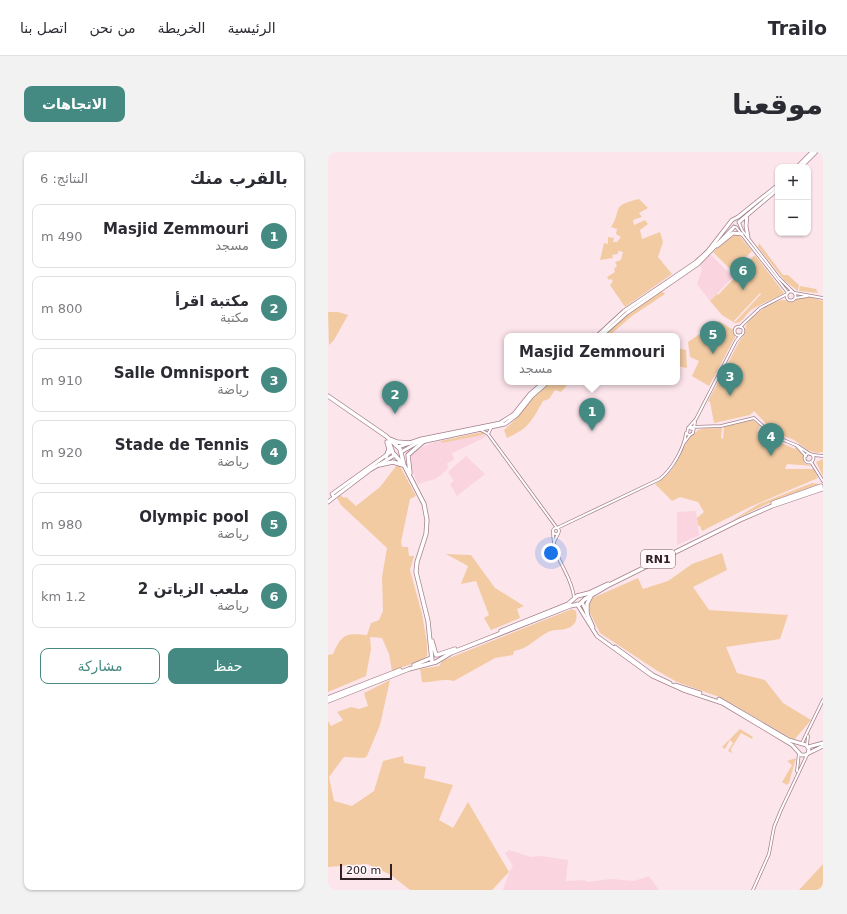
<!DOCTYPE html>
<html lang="ar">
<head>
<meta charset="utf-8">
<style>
  body { margin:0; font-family:"DejaVu Sans","Noto Naskh Arabic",sans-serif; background:#f2f2f3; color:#2b2b33; direction:rtl }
  .controls { position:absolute; right:12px; top:12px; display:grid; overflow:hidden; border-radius:8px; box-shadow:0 1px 3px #0004 }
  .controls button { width:36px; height:36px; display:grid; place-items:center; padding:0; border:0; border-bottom:1px solid #e1e1e2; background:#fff; color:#2b2b33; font:20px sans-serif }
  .scale { position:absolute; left:12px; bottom:10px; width:52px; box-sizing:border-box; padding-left:4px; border:2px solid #2f2126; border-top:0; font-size:11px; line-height:14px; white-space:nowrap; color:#2f2126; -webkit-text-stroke:3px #fff7f9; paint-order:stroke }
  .you { position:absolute; left:223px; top:401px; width:14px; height:14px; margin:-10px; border:3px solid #fff; border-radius:50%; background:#1a73e8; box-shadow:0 0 0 6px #1a73e833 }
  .badge { display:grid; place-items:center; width:26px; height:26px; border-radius:50%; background:#448a82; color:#fff; font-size:13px; font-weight:700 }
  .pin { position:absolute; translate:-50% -33px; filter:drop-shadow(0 1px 2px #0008) }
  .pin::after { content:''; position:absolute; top:21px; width:14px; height:12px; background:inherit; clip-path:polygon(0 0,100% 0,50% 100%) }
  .popup { position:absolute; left:176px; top:181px; width:176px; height:52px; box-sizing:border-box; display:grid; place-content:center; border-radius:8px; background:#fff; filter:drop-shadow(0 1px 3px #0005); font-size:13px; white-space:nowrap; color:#7c7c81 }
  .popup b { font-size:15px; color:#2b2b33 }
  .popup::after { content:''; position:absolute; left:50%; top:100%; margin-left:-8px; border:8px solid transparent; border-top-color:#fff }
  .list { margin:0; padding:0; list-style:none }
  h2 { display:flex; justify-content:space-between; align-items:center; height:52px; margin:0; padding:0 16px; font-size:17px }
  h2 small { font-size:13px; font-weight:400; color:#7c7c81 }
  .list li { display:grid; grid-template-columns:26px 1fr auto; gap:12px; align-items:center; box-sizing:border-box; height:64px; margin:0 8px 8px; padding:0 8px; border:1px solid #e1e1e2; border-radius:8px }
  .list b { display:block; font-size:15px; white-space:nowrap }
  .list p { margin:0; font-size:13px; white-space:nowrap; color:#7c7c81 }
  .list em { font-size:13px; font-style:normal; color:#7c7c81 }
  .actions { display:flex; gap:8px; padding:12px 16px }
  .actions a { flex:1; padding:9px 0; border:1px solid #448a82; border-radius:8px; text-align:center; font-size:14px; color:#448a82 }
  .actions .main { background:#448a82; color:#fff }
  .map { position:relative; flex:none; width:495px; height:738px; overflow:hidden; direction:ltr; border-radius:8px }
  header { display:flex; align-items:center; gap:24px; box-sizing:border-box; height:56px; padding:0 20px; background:#fff; border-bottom:1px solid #e1e1e2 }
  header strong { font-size:19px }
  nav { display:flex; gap:22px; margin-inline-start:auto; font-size:14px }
  .intro { display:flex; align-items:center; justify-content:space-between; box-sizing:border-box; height:96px; padding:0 24px }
  h1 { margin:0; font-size:28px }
  .button { padding:10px 18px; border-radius:8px; background:#448a82; color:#fff; font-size:14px; font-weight:700 }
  main { display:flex; gap:24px; padding:0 24px }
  aside { flex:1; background:#fff; border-radius:8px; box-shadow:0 1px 3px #0004 }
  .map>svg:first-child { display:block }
  .built { fill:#fad4df }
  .green { fill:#f2cba3 }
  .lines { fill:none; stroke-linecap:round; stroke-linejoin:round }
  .tertiary-casing { stroke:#a4808c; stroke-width:3.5 }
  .primary-casing { stroke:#a4808c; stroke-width:4.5 }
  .trunk-casing { stroke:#a4808c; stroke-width:5 }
  .tertiary { stroke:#fff; stroke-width:2 }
  .primary { stroke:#fff; stroke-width:3 }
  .trunk { stroke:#fff; stroke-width:3.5 }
  .labels { text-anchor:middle; stroke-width:3; stroke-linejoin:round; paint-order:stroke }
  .shield { fill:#fff7f9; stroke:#6d6165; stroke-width:1 }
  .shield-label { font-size:11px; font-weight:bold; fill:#2f2126 }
</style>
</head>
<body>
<header>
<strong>Trailo</strong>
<nav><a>الرئيسية</a><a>الخريطة</a><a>من نحن</a><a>اتصل بنا</a></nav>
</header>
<div class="intro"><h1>موقعنا</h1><a class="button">الاتجاهات</a></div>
<main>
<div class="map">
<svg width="495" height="738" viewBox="0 0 495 738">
  <rect width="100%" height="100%" fill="#fde5ec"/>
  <path class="built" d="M382,102L405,125L382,149L369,132L374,117L372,112Z
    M156,281L158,285L124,301L126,308L119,311L120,316L113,323L107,327L90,332L82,315L80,304L89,297L107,290L112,289L114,291Z
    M138,304L157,322L129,344L122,332L126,329L120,320Z
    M368,359L371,383L349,393V360Z
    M181,698L203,705L213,704L240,708L238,729L257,728L258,730L283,727L306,729L321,724L331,738H175L182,718L185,714L177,701Z"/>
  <path class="green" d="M311,47L320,56L311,61L314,65L305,68L306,73L317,68L320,72L312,78L314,87L332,80L335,90L330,105L344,122L297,155L282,133L285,129L283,127L281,128L279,125L287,120L286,117L289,114L287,110L293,108L295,100L290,99V102L284,103L285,106L272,108L276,91L280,92V85L286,86L285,90H289L293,85L288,82L289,77L283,75C295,57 281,54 311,47Z
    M405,83H411L424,99L404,119L385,100Z
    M431,91L455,123H460L471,133L470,139L457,129L430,95Z
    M427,103L456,141C453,144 430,153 423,158C417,163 415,171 407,171L394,163L382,149L389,142L390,143L411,121L432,141L406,169L384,149L407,170L433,142L410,120L412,117L415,119L423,110L421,108Z
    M472,134L488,137L490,141L471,139Z
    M334,139L337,142L304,164L281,184H276L296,163Z
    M481,145L495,149V300L488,301L480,298L466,288L446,280L426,259L422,263L386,271L382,250L380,249L412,188C417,182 417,181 418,174C420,165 447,147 456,148C459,148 462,150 465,150L471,146Z
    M0,160H10L20,163L6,188L1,193Z
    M391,169L405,178L407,185L381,234L364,224L371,209L362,205L360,190Z
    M349,196L358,198L359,216L349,214Z
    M223,230H242L233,240L227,238L221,247L215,249C203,270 201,276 179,286L176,278C194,263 203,244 223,230Z
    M425,268L432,274L429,279L430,280L434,275L446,289L448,287L453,289V291L467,297V295L468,296L475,301L476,311L484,314L459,312L457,317H486L490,326L424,354L374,379L372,374L370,373L369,366L376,360L370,350L352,345L344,349L327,332C352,319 350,294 369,279C374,275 387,277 394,276L393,286L395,287L396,275Z
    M154,280L156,281L154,283L114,291L112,289Z
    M495,307V324L488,310Z
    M69,313L72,314L88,344L82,347L73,390L74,395H80L81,404H86L82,418L94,462L99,491V504L92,509L64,519L61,502L54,486L42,485L43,497L38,524L0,540V503L5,502C14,482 17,481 39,483L43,471L51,468L55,459L54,425L59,396L13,353L9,346L12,343L16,346L18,345L28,354L52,335Z
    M484,331L492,332L452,346L403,369L431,352Z
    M394,401L399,418L365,435L381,458L460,463L452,487L398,495L409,521L437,528L455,551L483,568L466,588L394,546L349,530L328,518L272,481L261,459L260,448L310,426L315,437L340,429L364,412Z
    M118,402L143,403L167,436L196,454L189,457L192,466L163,478L156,466L161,463L148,429L133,432L140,414Z
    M244,457L248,459C249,465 249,470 244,474C238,479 229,477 222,479C209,485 200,497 186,499L185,503L167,506L126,529C115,526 105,531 94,530L92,517L111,514L114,509Z
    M62,528L52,573L39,604L36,606L16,605L1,625L6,649L24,654L46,639L55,609L75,604L76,611L98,615L96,626L125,633L111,668L125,676L140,650L181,720L164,738H82L63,723L39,712L0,715V569L3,574L15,568L9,560L23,555L31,557L40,554L36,541Z
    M412,577L425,585L424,587L413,581L403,597L404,601L400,599L405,591L402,588L397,597L394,595Z
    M468,606L461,631L459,633L454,630L464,613L459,609Z
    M495,712V738H471Z"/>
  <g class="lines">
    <g class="tertiary-casing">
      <path id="tertiary" d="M411,71L414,78L451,126L464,139
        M408,75L460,141
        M458.5 144a4.5 4.5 0 1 1 9 0a4.5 4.5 0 1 1-9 0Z
        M467,141L495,146
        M467,146L480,144
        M406.5 179a4.5 4.5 0 1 1 9 0a4.5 4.5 0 1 1-9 0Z
        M412,175L432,156L459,142
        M361,275L368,267L408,189L413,183
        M363,275L393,274L426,266L446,284L470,294L482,302
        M365,277L360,276L359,282L362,283L365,281L367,270
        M153,278L160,282L229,376
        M160,282L163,276
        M356,291L362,283
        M469,294L478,304
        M476.5 306a4.5 4.5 0 1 1 9 0a4.5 4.5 0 1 1-9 0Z
        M485,303L495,304
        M483,310L495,329
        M225 379a3 3 0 1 1 6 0a3 3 0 1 1-6 0Z
        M229,376L332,327C344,317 356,297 358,281
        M225,379C225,409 243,420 246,445
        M226,390L230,382
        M474,591L495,548
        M479,593L480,584
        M469,619L471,601
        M425,738L441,702L446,675L453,658L479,603"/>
    </g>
    <g class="primary-casing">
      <path id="primary" d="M469,15L484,0
        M473,15L488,0
        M419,63L418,74L420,85
        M411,70L450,37
        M389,94L405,81L414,82
        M269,184L296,159L368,110L380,99L404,68L410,65L450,33
        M273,184L299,161L370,112L406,75
        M70,295L93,287L172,271L186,262L202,242L216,230
        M73,300L89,291L177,272L189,263L204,244L220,230
        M6,345L4,342L64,299
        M0,350L42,318L67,303
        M254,450L265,475
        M249,452L269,484L324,524L355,538L394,551L464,593L473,603H477L495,594
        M287,495L325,523L342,531
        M347,533L372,541
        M391,547L461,588L478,593L481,597L480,601
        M480,595L495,591"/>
    </g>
    <g class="trunk-casing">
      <path id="trunk" d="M0,244L58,284L72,297L76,313L96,352L99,368L98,382L89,410L88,420L100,469L104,509
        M62,287L69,290L82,291
        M61,290L65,301L74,311
        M58,305L61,297L59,290
        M51,313L65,310L75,313
        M82,321L80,303L96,289
        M445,351L493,334
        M259,462V452L263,444
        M173,479L240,452L249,444L261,441L280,432
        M104,489L108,503
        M109,503L127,497
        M86,513L103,506
        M0,546L72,518
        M0,549L81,517L108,510L123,501L242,454L252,452L257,447L279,434L412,368L444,354L494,337"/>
    </g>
    <use href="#tertiary" class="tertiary"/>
    <use href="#primary" class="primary"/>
    <use href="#trunk" class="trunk"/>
  </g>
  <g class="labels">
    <rect class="shield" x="313" y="398" width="34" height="18" rx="3"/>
    <g class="shield-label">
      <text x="330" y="411">RN1</text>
    </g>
  </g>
</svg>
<div class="controls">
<button>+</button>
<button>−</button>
</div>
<div class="scale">200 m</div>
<div class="you"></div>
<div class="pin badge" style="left:264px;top:279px">1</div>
<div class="popup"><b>Masjid Zemmouri</b>مسجد</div>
<div class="pin badge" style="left:67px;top:262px">2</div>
<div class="pin badge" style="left:402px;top:244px">3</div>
<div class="pin badge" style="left:443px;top:304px">4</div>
<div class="pin badge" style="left:385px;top:202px">5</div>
<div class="pin badge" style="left:415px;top:138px">6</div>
</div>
<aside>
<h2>بالقرب منك<small>النتائج: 6</small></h2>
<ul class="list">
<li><span class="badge">1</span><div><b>Masjid Zemmouri</b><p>مسجد</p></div><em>490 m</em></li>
<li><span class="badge">2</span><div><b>مكتبة اقرأ</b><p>مكتبة</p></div><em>800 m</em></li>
<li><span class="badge">3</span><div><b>Salle Omnisport</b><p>رياضة</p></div><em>910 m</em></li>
<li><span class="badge">4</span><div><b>Stade de Tennis</b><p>رياضة</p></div><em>920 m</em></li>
<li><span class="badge">5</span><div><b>Olympic pool</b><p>رياضة</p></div><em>980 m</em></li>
<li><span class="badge">6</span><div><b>ملعب الزياتن 2</b><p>رياضة</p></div><em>1.2 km</em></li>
</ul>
<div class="actions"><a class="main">حفظ</a><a>مشاركة</a></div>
</aside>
</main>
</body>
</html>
